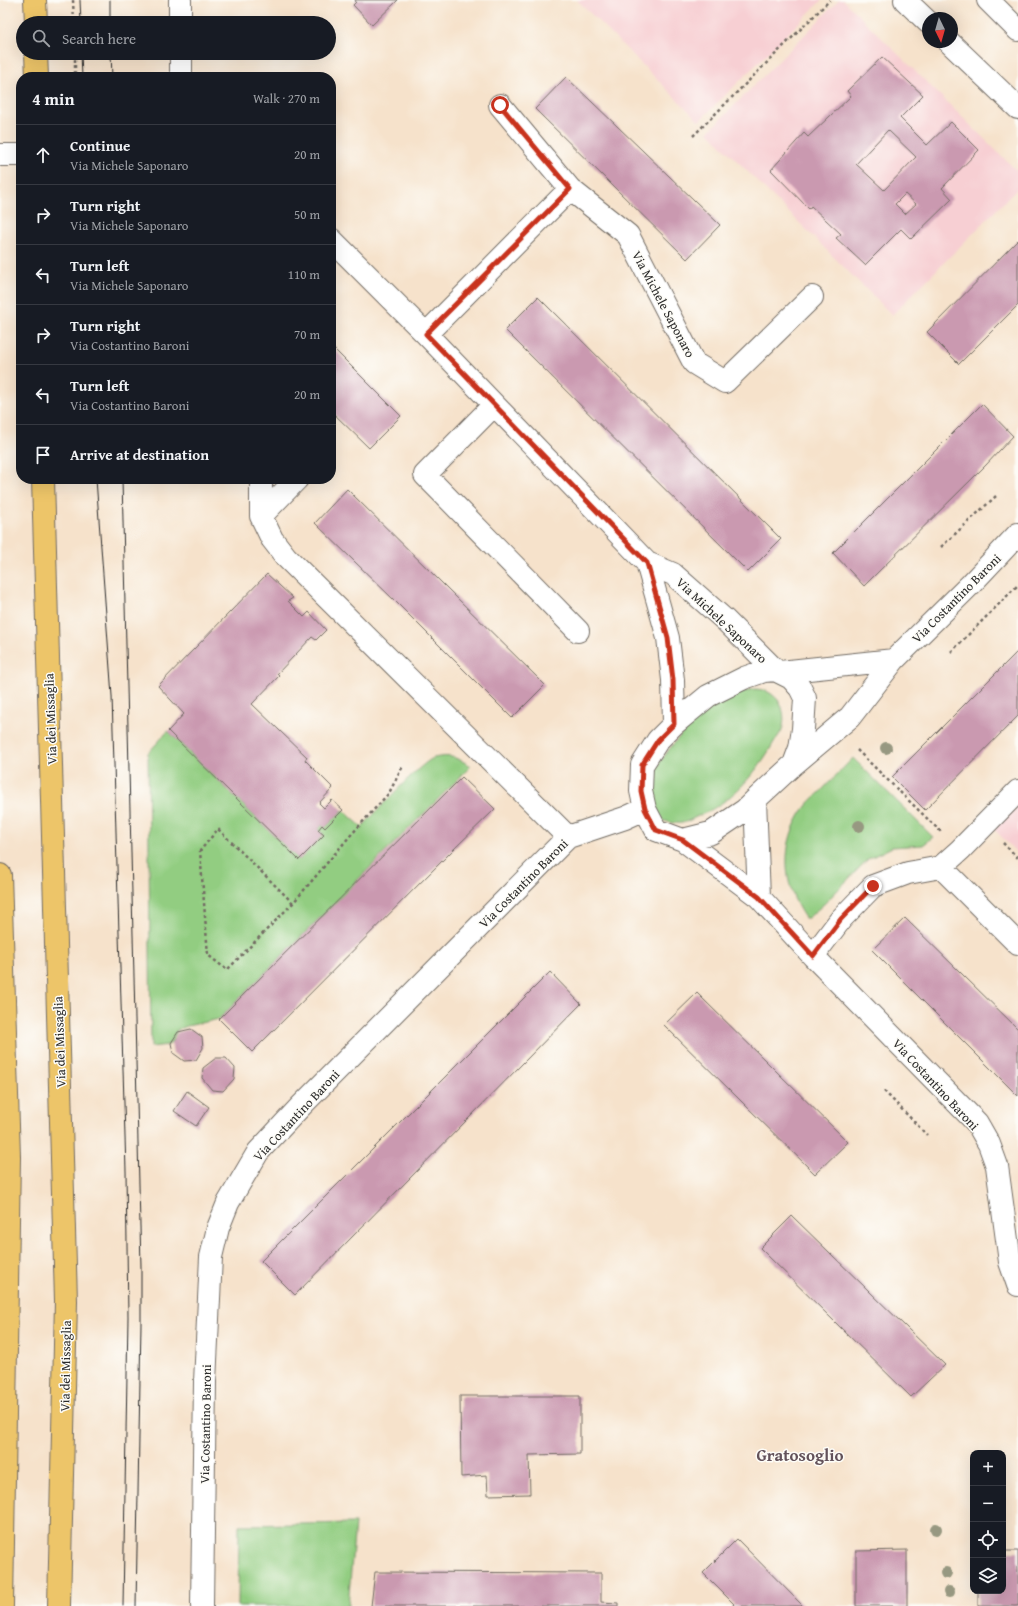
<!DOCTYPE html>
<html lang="en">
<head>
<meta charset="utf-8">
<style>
  body { margin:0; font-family:"Gentium Book Plus",serif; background:#242831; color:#f1f3f6 }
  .controls { position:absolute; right:12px; bottom:12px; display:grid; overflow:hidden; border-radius:8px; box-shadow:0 4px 16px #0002 }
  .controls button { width:36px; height:36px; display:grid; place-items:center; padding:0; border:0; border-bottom:1px solid #363941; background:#171b24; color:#f1f3f6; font:20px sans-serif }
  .compass { position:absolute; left:922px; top:12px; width:36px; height:36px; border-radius:50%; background:#171b24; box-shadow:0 4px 16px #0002; rotate:175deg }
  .stop { position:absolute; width:12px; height:12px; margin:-9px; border:3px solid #c8321e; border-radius:50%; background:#fff }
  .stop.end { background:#c8321e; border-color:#fff; box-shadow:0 1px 4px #0008 }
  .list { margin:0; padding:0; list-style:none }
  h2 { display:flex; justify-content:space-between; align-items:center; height:52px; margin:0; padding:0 16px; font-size:17px }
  h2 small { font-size:13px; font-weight:400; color:#9ea1a6 }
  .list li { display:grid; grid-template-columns:26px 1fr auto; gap:12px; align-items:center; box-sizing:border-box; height:60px; padding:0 16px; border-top:1px solid #363941 }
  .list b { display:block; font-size:15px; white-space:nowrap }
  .list p { margin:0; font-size:13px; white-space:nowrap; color:#9ea1a6 }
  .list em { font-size:13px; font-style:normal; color:#9ea1a6 }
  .icon { flex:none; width:22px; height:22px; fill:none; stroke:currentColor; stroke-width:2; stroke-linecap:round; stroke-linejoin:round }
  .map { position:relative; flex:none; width:1018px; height:1606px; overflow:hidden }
  .search { position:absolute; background:#171b24; box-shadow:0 4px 16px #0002; left:16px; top:16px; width:320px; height:44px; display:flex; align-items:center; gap:10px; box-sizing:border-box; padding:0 14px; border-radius:22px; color:#9ea1a6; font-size:15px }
  .panel { position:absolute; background:#171b24; box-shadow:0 4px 16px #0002; left:16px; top:72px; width:320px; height:412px; border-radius:16px }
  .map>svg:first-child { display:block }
  .built { fill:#f7cfd3 }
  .green { fill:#92cd81; stroke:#5e7c56 }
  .building { fill:#ca99b0; fill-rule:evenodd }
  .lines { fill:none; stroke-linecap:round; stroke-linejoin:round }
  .minor-casing { stroke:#726b63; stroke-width:24 }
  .major-casing { stroke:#726b63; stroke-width:24 }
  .path { stroke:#726b63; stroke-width:2.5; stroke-dasharray:3 3; stroke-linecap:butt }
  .minor { stroke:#fff; stroke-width:22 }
  .major { stroke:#edc569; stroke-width:22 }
  .tram { stroke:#2b2b2b; stroke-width:1 }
  .tree { fill:#979881 }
  .route { stroke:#c8321e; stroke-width:5 }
  .labels { text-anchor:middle; stroke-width:3; stroke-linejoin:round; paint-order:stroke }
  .street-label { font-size:13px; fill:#2b2b2b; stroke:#fdfcf7 }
  .district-label { font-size:17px; font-weight:bold; fill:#63525a; stroke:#fdfcf7 }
</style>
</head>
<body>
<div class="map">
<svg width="1018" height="1606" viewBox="0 0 1018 1606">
  <rect width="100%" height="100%" fill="#fdfcf7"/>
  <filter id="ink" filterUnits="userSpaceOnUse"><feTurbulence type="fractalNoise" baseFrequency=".025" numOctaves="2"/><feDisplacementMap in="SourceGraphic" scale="8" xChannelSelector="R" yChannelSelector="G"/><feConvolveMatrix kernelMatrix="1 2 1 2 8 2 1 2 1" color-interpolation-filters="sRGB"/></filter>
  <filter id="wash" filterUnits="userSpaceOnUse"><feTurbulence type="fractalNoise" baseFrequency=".012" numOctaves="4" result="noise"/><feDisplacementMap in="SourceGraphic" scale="16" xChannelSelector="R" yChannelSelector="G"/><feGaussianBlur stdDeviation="0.9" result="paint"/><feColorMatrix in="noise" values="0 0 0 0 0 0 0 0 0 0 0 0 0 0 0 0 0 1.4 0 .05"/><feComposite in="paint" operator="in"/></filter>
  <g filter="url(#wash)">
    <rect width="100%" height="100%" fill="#f6e2cb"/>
    <path class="built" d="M577,0H822L699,121Z
      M839,0H843L1018,172V188L892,315L708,132Z
      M1018,804V854L993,828Z"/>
    <path class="green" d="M754,689C764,689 771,692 778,700C783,707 785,717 783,726C782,732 777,738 774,742C757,773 730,804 696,817C692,819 687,822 682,823C675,824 668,822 661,820C658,813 649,799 649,792C648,769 690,721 709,709C723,700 738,692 754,689Z
      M168,731L299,860L324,835L318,830L322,825L325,828L343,810L362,827C373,815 423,760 434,758C451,754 457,758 471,766L219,1019L187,1026L177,1030L171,1043L168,1045L151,1047L148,753Z
      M853,758L933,837L923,845L892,847L868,859L825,903L808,918H805C782,885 780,842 804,809C808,803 814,798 819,793C830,781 842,770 853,758Z
      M355,1523L348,1606H238L239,1525Z"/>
    <g id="blocks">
      <path class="building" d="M355,0H398L372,25L353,5L356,2Z
        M882,57L923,95L900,118L927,145L951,122L979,150L942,188L952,199L911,239L901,229L865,265L836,238L841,234L811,206L809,209L771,170L804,133L808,137L851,96L847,91ZM888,130L916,157L884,190L856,164ZM905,194L916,204L905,214L895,204Z
        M566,77L720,225L687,259L535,109Z
        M1018,240V305L959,364L927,332Z
        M538,297L781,539L748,572L505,330Z
        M331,346L401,416L369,448L331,411Z
        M982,404L1013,436L986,465L864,586L833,553Z
        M347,489L545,685L512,718L394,600L315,523Z
        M267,574L293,598L288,601L304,617L309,612L326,630L316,640L312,637L277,674L279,676L252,704L307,757L305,760L333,788L319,803L324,808L332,800L343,810L325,828L322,825L318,830L324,835L299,860L168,731L184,714L158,686Z
        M1018,651V716L925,810L892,777Z
        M462,777L495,809L453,850L252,1052L219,1019Z
        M905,918L1018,1029V1096L872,950Z
        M550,972L581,1004L295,1295L261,1261Z
        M697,993L848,1142L815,1174L664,1025Z
        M191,1029L202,1037L203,1048L196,1060L184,1061L173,1053L171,1043L178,1032Z
        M216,1058H226L235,1068L234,1079L223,1091L212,1090L202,1078L203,1068Z
        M187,1091L209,1107L196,1126L174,1111Z
        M792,1216L945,1365L911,1397L760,1248Z
        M460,1396H580V1454L529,1455L530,1494L488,1495L487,1475L461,1477Z
        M737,1539L803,1606H732L734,1604L703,1573Z
        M907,1550V1606H856V1551Z
        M1003,1551H1018V1606H978V1591H1003Z
        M375,1572L601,1573V1602L618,1603V1606H371Z"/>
    </g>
  </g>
  <g filter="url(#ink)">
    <use href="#blocks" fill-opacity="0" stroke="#726b63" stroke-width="1"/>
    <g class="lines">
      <g class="minor-casing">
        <path id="minor" d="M180,0V23
          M905,0L928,22
          M988,0L1018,30
          M949,42L1018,108
          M181,53V77
          M500,105L570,189L628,235L694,363L725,382L812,297
          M0,155H21
          M331,239L426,334L647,563L673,574L725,620L775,670
          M426,334L570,189
          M494,405L425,475L578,631
          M261,479V516L272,539L286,557L568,837
          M261,516L297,479
          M647,563L668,638L673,680L674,724
          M780,672L894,660
          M794,764L800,748L803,729L805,698L800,688L791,678L775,670L764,671L744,678L708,696L674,724L658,740L642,765L641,791L645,809L656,830L683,840L759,897L813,956L977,1123L989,1144L997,1166L1010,1262L1018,1285
          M683,840L711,833L745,810L755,800
          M941,867L1018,944
          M759,897L755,800L794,764L850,717L894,660L971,584L1018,534
          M813,956L841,919L873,886L908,873L941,867L960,850L1018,791
          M202,1606L205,1382L211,1257L218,1228L228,1203L258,1152L300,1107L568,837L625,818L645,809"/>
      </g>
      <g class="major-casing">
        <path id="major" d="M35,0L36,23
          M36,53L37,77
          M43,479L66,1301L59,1606
          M0,875L9,1157L2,1606"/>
      </g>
      <path class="path" d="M73,0L74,23
        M75,53V77
        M693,136L830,0
        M941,547L996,496
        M951,652L1018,585
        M857,750L941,832
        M1003,843L1018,858
        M293,903L218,829L200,851L208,955L227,970L293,903L350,836L389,793L403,766
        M884,1091L927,1135"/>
      <use href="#minor" class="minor"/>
      <use href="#major" class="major"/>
      <path class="tram" d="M80,0L81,23
        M110,0V23
        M81,53L82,77
        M111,53L112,77
        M96,479L112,696L126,1171L128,1317L123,1606
        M122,479L141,1267V1323L136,1606"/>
    </g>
    <g class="tree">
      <circle cx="886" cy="748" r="6"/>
      <circle cx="859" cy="826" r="6"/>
      <circle cx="936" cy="1529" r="6"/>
      <circle cx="946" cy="1573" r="6"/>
      <circle cx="949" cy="1592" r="6"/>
    </g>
  </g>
  <g class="lines" filter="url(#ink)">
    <path class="route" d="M500,105L570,189L426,334L647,563L668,638L673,680L674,724L658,740L642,765L641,791L645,809L656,830L683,840L759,897L813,956L841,919L873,886"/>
  </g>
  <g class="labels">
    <g class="street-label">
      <text transform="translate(664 304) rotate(62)" y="5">Via Michele Saponaro</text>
      <text transform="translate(956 598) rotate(-45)" y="5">Via Costantino Baroni</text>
      <text transform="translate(722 620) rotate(43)" y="5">Via Michele Saponaro</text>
      <text transform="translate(50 719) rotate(-92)" y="5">Via dei Missaglia</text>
      <text transform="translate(523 883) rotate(-45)" y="5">Via Costantino Baroni</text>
      <text transform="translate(59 1042) rotate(-92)" y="5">Via dei Missaglia</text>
      <text transform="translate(936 1084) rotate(47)" y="5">Via Costantino Baroni</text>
      <text transform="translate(296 1115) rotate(-47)" y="5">Via Costantino Baroni</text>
      <text transform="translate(65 1366) rotate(-89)" y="5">Via dei Missaglia</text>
      <text transform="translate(205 1424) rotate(-89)" y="5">Via Costantino Baroni</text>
    </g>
    <g class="district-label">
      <text x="800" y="1461">Gratosoglio</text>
    </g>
  </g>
</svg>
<div class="controls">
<button>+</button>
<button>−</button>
<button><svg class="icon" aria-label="locate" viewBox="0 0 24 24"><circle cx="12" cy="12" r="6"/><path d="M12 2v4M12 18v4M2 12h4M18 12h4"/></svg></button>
<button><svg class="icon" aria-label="layers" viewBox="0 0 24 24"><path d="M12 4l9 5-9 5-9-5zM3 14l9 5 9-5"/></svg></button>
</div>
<svg class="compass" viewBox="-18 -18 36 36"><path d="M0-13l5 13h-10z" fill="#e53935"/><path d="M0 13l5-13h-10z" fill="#9ea1a6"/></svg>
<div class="stop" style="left:500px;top:105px"></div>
<div class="stop end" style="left:873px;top:886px"></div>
<div class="search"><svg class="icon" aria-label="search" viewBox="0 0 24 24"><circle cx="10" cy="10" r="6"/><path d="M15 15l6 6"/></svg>Search here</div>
<section class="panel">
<h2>4 min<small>Walk · 270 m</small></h2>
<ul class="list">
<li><svg class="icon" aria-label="ahead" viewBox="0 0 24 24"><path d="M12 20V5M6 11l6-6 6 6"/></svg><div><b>Continue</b><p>Via Michele Saponaro</p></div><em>20 m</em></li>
<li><svg class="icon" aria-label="right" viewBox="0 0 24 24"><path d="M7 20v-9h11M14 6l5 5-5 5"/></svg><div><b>Turn right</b><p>Via Michele Saponaro</p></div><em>50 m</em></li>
<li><svg class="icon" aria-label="left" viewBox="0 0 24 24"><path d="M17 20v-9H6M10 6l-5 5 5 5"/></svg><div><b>Turn left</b><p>Via Michele Saponaro</p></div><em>110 m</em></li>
<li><svg class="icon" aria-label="right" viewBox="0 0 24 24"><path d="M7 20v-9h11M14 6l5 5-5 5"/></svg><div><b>Turn right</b><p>Via Costantino Baroni</p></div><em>70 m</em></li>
<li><svg class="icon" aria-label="left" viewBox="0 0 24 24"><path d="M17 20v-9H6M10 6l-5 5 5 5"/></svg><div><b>Turn left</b><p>Via Costantino Baroni</p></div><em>20 m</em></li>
<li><svg class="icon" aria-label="arrive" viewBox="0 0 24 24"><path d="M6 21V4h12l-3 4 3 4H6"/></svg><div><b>Arrive at destination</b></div></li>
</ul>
</section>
</div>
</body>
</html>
